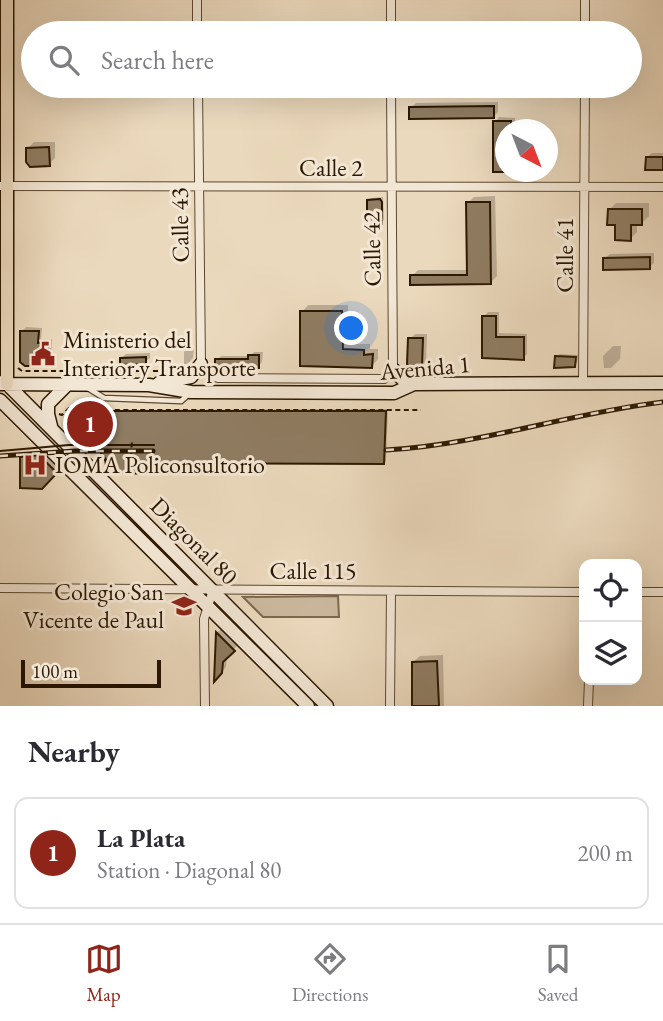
<!DOCTYPE html>
<html lang="en">
<head>
<meta charset="utf-8">
<style>
  body { margin:0; font-family:"EB Garamond",serif; background:#f7f7f7; color:#2b2b33 }
  .controls { position:absolute; right:21px; bottom:21px; display:grid; overflow:hidden; border-radius:14px; box-shadow:0 7px 28px #0002 }
  .controls button { width:63px; height:63px; display:grid; place-items:center; padding:0; border:0; border-bottom:2px solid #e1e1e2; background:#fff; color:#2b2b33; font:35px sans-serif }
  .compass { position:absolute; left:495px; top:119px; width:63px; height:63px; border-radius:50%; background:#fff; box-shadow:0 7px 28px #0002; rotate:138deg }
  .scale { position:absolute; left:21px; bottom:18px; width:140px; box-sizing:border-box; padding-left:7px; border:4px solid #2c1800; border-top:0; font-size:19px; line-height:24px; white-space:nowrap; color:#2c1800; -webkit-text-stroke:5px #f2e6d4; paint-order:stroke }
  .you { position:absolute; left:352px; top:329px; width:24px; height:24px; margin:-18px; border:5px solid #fff; border-radius:50%; background:#1a73e8; box-shadow:0 0 0 10px #1a73e833 }
  .badge { display:grid; place-items:center; width:46px; height:46px; border-radius:50%; background:#8f2418; color:#fff; font-size:23px; font-weight:700 }
  .pin { position:absolute; translate:-50% -50%; border:4px solid #fff; box-shadow:0 2px 7px #0006 }
  .list { margin:0; padding:0; list-style:none }
  h2 { display:flex; justify-content:space-between; align-items:center; height:91px; margin:0; padding:0 28px; font-size:30px }
  h2 small { font-size:23px; font-weight:400; color:#7c7c81 }
  .list li { display:grid; grid-template-columns:46px 1fr auto; gap:21px; align-items:center; box-sizing:border-box; height:112px; margin:0 14px 14px; padding:0 14px; border:2px solid #e1e1e2; border-radius:14px }
  .list b { display:block; font-size:26px; white-space:nowrap }
  .list p { margin:0; font-size:23px; white-space:nowrap; color:#7c7c81 }
  .list em { font-size:23px; font-style:normal; color:#7c7c81 }
  .icon { flex:none; width:38px; height:38px; fill:none; stroke:currentColor; stroke-width:2; stroke-linecap:round; stroke-linejoin:round }
  .map { position:relative; flex:none; width:663px; height:706px; overflow:hidden }
  .search { position:absolute; background:#fff; box-shadow:0 7px 28px #0002; left:21px; right:21px; top:21px; height:77px; display:flex; align-items:center; gap:18px; box-sizing:border-box; padding:0 24px; border-radius:38px; color:#7c7c81; font-size:26px }
  .sheet { height:217px; background:#fff }
  nav { display:flex; justify-content:space-around; align-items:center; box-sizing:border-box; height:98px; border-top:2px solid #e1e1e2; background:#fff; font-size:19px; color:#7c7c81 }
  nav a { display:grid; justify-items:center; gap:4px }
  nav .on { color:#8f2418 }
  .map>svg:first-child { display:block }
  .green { fill:#cbb89d; stroke:#7c684e; stroke-width:2 }
  .shadow { fill:#0003 }
  .building { fill:#8f7c62; stroke:#2c1800; stroke-width:2 }
  .lines { fill:none; stroke-linecap:round; stroke-linejoin:round }
  .lane-casing { stroke:#5c482f; stroke-width:7 }
  .street-casing { stroke:#5c482f; stroke-width:10 }
  .secondary-casing { stroke:#2c1800; stroke-width:15 }
  .primary-casing { stroke:#2c1800; stroke-width:15 }
  .path { stroke:#2c1800; stroke-width:2; stroke-dasharray:5 3.5; stroke-linecap:butt }
  .lane { stroke:#f2e6d4; stroke-width:4.5 }
  .street { stroke:#f2e6d4; stroke-width:8 }
  .secondary { stroke:#f2e6d4; stroke-width:12 }
  .primary { stroke:#ebd9bd; stroke-width:12 }
  .tram { stroke:#2c1800; stroke-width:2 }
  .rail-casing { stroke:#2c1800; stroke-width:5 }
  .rail { stroke:#f2e6d4; stroke-width:2.5; stroke-dasharray:8; stroke-linecap:butt }
  .labels { text-anchor:middle; stroke-width:6; stroke-linejoin:round; paint-order:stroke }
  .street-label { font-size:24px; fill:#2c1800; stroke:#f2e6d4 }
  .poi-label { font-size:24px; fill:#2c1800; stroke:#f2e6d4; text-anchor:start }
</style>
</head>
<body>
<div class="map">
<svg width="663" height="706" viewBox="0 0 663 706">
  <rect width="100%" height="100%" fill="#ebd9bd"/>
  <filter id="stains"><feTurbulence type="fractalNoise" baseFrequency=".00286" numOctaves="4"/><feColorMatrix values="0 0 0 0 .2 0 0 0 0 .09 0 0 0 0 .02 0 0 0 .5 -.17"/></filter>
  <radialGradient id="worn" r=".72"><stop offset=".6" stop-color="#630" stop-opacity="0"/><stop offset="1" stop-color="#630" stop-opacity=".3"/></radialGradient>
  <path class="green" d="M338,596L339,617H263L243,597Z"/>
  <path class="shadow" d="M498,102V112L494,116L411,108L416,103Z
    M499,117L515,118V130H505L495,122Z
    M34,142H55V158L49,164L27,149Z
    M652,153H663V169L647,157Z
    M495,196L497,276L491,282L412,276L418,270H469L468,203L474,197Z
    M383,197L384,219L382,222L369,200L371,198Z
    M616,203H649V216L642,223H637V232L630,239L616,223L609,210Z
    M654,253V263L649,267L605,258L610,254Z
    M308,305H348L349,344H370V349H378V359L372,366L302,365V312Z
    M488,312H499V333L527,334V354L523,358L484,356V316Z
    M26,327L42,328L41,339H52L51,360L47,364L22,331Z
    M415,334H427L426,361L422,365L410,339Z
    M613,346H621L620,359L611,368H604L603,356Z
    M188,347L194,348L193,358L187,365H184V352Z
    M254,352H263L262,362L258,366L217,360L221,356H250Z
    M150,353V358L145,362L121,358L126,354Z
    M559,354L578,355L577,363L574,366L557,357Z
    M388,409L386,461L384,463L158,461L156,472L107,457L78,412L80,410Z
    M44,452L60,468L41,488L22,458L26,453Z
    M221,629L238,645L227,656L226,667L216,678L217,633Z
    M443,655L444,706H414L413,662L420,656Z"/>
  <path class="building" d="M494,106V118L409,119V107Z
    M493,121H511V130H506V172H493Z
    M49,147L50,166L30,167L26,162V148Z
    M646,157H663V170H645Z
    M380,199L382,202V224H367V200Z
    M466,202H490L491,284L410,285V275H467Z
    M608,209H642V225H631V241L615,240V225H607Z
    M650,257V269L603,270V258Z
    M300,311H342L343,349L364,350V355L373,354L372,368L300,366Z
    M482,316H496V337H524V360L482,358Z
    M20,331H39L38,343H48V366H25L20,362Z
    M408,338H423L422,367H410L407,364Z
    M248,355H259V368L218,367L215,365V359H248Z
    M555,356L576,357L575,367L554,368Z
    M146,357V364L120,365V358Z
    M76,411H386L384,464L157,463V474L114,473L106,466L105,458L92,442L83,444L70,431Z
    M39,455L57,473L42,489L20,488V457Z
    M216,632L235,651L223,662L222,673L214,682Z
    M437,661L439,706H412V662Z"/>
  <g class="lines">
    <g class="lane-casing">
      <path id="lane" d="M88,388L104,398L181,401L189,394"/>
    </g>
    <g class="street-casing">
      <path id="street" d="M197,0V33
        M391,33V0
        M585,33V0
        M198,86L201,364L212,376L218,378L384,379L390,375L393,369L391,86
        M0,186L663,187
        M583,383L585,86
        M0,588L584,592
        M637,592H663
        M205,706L204,619L213,590
        M390,706L391,591
        M588,706L589,680"/>
    </g>
    <g class="secondary-casing">
      <path id="secondary" d="M393,369L403,380L414,384
        M4,381L327,706
        M159,383L191,377L201,364
        M0,384L149,385L191,392L394,393L414,384L663,383
        M0,400L308,706
        M51,426L48,414V404L69,383"/>
    </g>
    <g class="primary-casing">
      <path id="primary" d="M7,0V384"/>
    </g>
    <path class="path" d="M18,368L22,371H158
      M59,414L62,415L70,407L94,410H421
      M131,456L132,441
      M104,460L115,459"/>
    <use href="#lane" class="lane"/>
    <use href="#street" class="street"/>
    <use href="#secondary" class="secondary"/>
    <use href="#primary" class="primary"/>
    <path class="tram" d="M0,451L69,445H154"/>
    <g class="rail-casing">
      <path id="rail" d="M386,450C479,445 570,413 663,402
        M0,456L75,451H153"/>
    </g>
    <use href="#rail" class="rail"/>
  </g>
  <defs>
    <g id="civic-bare" transform="scale(1.89)"><path d="M-.6-6.5H3V-4.5H.6V-3L4-1V1h2V6H-6V1h2V-1L-.6-3ZM-1.2 2.5V6h2.4V2.5Z" fill="#8f2418" stroke="#f2e6d4" stroke-width="2.5" paint-order="stroke"/></g>
    <g id="hospital-bare" transform="scale(1.89)"><path d="M-5-5h3v3.5h4V-5h3V5h-3V1.5h-4V5h-3Z" fill="#8f2418" stroke="#f2e6d4" stroke-width="2.5" paint-order="stroke"/></g>
    <g id="school-bare" transform="scale(1.89)"><path d="M0-5L7-2L0 1L-7-2ZM-4 1L0 2.5L4 1V4Q0 6-4 4Z" fill="#8f2418" stroke="#f2e6d4" stroke-width="2.5" paint-order="stroke"/></g>
  </defs>
  <g fill-rule="evenodd">
    <use href="#civic-bare" x="43" y="354"/>
    <use href="#hospital-bare" x="35" y="465"/>
    <use href="#school-bare" x="184" y="606"/>
  </g>
  <g class="labels">
    <g class="street-label">
      <text x="331" y="176">Calle 2</text>
      <text transform="translate(180 225) rotate(-91)" y="8">Calle 43</text>
      <text transform="translate(372 249) rotate(-91)" y="8">Calle 42</text>
      <text transform="translate(565 255) rotate(-90)" y="8">Calle 41</text>
      <text transform="translate(425 368) rotate(-5)" y="8">Avenida 1</text>
      <text transform="translate(194 541) rotate(45)" y="8">Diagonal 80</text>
      <text x="313" y="579">Calle 115</text>
    </g>
    <g class="poi-label">
      <text x="63" y="348">Ministerio del<tspan x="63" dy="28">Interior y Transporte</tspan></text>
      <text x="55" y="473">IOMA Policonsultorio</text>
      <text x="164" y="600" text-anchor="end">Colegio San<tspan x="164" dy="28">Vicente de Paul</tspan></text>
    </g>
  </g>
  <rect width="100%" height="100%" filter="url(#stains)"/>
  <rect width="100%" height="100%" fill="url(#worn)"/>
</svg>
<div class="controls">
<button><svg class="icon" aria-label="locate" viewBox="0 0 24 24"><circle cx="12" cy="12" r="6"/><path d="M12 2v4M12 18v4M2 12h4M18 12h4"/></svg></button>
<button><svg class="icon" aria-label="layers" viewBox="0 0 24 24"><path d="M12 4l9 5-9 5-9-5zM3 14l9 5 9-5"/></svg></button>
</div>
<svg class="compass" viewBox="-18 -18 36 36"><path d="M0-13l5 13h-10z" fill="#e53935"/><path d="M0 13l5-13h-10z" fill="#7c7c81"/></svg>
<div class="scale">100 m</div>
<div class="you"></div>
<div class="pin badge" style="left:90px;top:424px">1</div>
<div class="search"><svg class="icon" aria-label="search" viewBox="0 0 24 24"><circle cx="10" cy="10" r="6"/><path d="M15 15l6 6"/></svg>Search here</div>
</div>
<section class="sheet">
<h2>Nearby<small></small></h2>
<ul class="list">
<li><span class="badge">1</span><div><b>La Plata</b><p>Station · Diagonal 80</p></div><em>200 m</em></li>
</ul>
</section>
<nav>
<a class="on"><svg class="icon" aria-label="map" viewBox="0 0 24 24"><path d="M3 6l6-2 6 2 6-2v14l-6 2-6-2-6 2zM9 4v14M15 6v14"/></svg>Map</a>
<a><svg class="icon" aria-label="directions" viewBox="0 0 24 24"><path d="M12 3l9 9-9 9-9-9zM9 14v-3h6M13 9l2 2-2 2"/></svg>Directions</a>
<a><svg class="icon" aria-label="saved" viewBox="0 0 24 24"><path d="M7 4h10v16l-5-4-5 4z"/></svg>Saved</a>
</nav>
</body>
</html>
